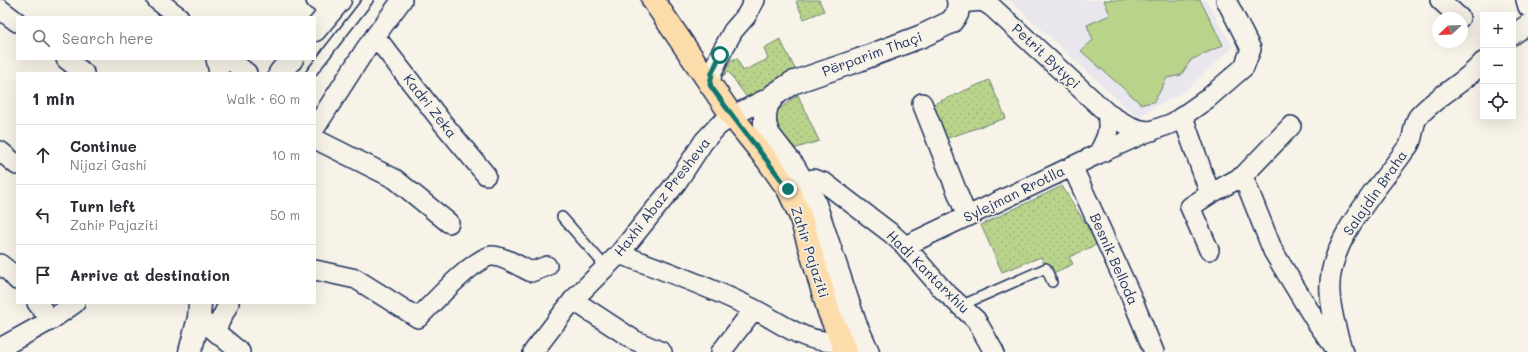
<!DOCTYPE html>
<html lang="en">
<head>
<meta charset="utf-8">
<style>
  body { margin:0; font-family:Mali,sans-serif; background:#f2f2f3; color:#2b2b33 }
  .controls { position:absolute; right:12px; top:12px; display:grid; overflow:hidden; border-radius:0px; box-shadow:0 4px 16px #0002 }
  .controls button { width:36px; height:36px; display:grid; place-items:center; padding:0; border:0; border-bottom:1px solid #e1e1e2; background:#fff; color:#2b2b33; font:20px sans-serif }
  .compass { position:absolute; left:1432px; top:12px; width:36px; height:36px; border-radius:50%; background:#fff; box-shadow:0 4px 16px #0002; rotate:247deg }
  .stop { position:absolute; width:12px; height:12px; margin:-9px; border:3px solid #0f766e; border-radius:50%; background:#fff }
  .stop.end { background:#0f766e; border-color:#fff; box-shadow:0 1px 4px #0008 }
  .list { margin:0; padding:0; list-style:none }
  h2 { display:flex; justify-content:space-between; align-items:center; height:52px; margin:0; padding:0 16px; font-size:17px }
  h2 small { font-size:13px; font-weight:400; color:#7c7c81 }
  .list li { display:grid; grid-template-columns:26px 1fr auto; gap:12px; align-items:center; box-sizing:border-box; height:60px; padding:0 16px; border-top:1px solid #e1e1e2 }
  .list b { display:block; font-size:15px; white-space:nowrap }
  .list p { margin:0; font-size:13px; white-space:nowrap; color:#7c7c81 }
  .list em { font-size:13px; font-style:normal; color:#7c7c81 }
  .icon { flex:none; width:22px; height:22px; fill:none; stroke:currentColor; stroke-width:2; stroke-linecap:round; stroke-linejoin:round }
  .map { position:relative; flex:none; width:1528px; height:352px; overflow:hidden }
  .search { position:absolute; background:#fff; box-shadow:0 4px 16px #0002; left:16px; top:16px; width:300px; height:44px; display:flex; align-items:center; gap:10px; box-sizing:border-box; padding:0 14px; border-radius:0px; color:#7c7c81; font-size:15px }
  .panel { position:absolute; background:#fff; box-shadow:0 4px 16px #0002; left:16px; top:72px; width:300px; height:232px; border-radius:0px }
  .map>svg:first-child { display:block }
  .built { fill:#e9e6ed }
  .grass { fill:#b9d38b; stroke:#6a8174 }
  .park { fill:url(#park-dots); stroke:#6a8174 }
  .lines { fill:none; stroke-linecap:round; stroke-linejoin:round }
  .lane-casing { stroke:#1b2f5e; stroke-width:12 }
  .street-casing { stroke:#1b2f5e; stroke-width:22 }
  .secondary-casing { stroke:#1b2f5e; stroke-width:25 }
  .primary-casing { stroke:#1b2f5e; stroke-width:25 }
  .lane { stroke:#f7f3e8; stroke-width:9 }
  .street { stroke:#f7f3e8; stroke-width:19 }
  .secondary { stroke:#f7f3e8; stroke-width:22 }
  .primary { stroke:#fddcac; stroke-width:22 }
  .route { stroke:#0f766e; stroke-width:5 }
  .labels { text-anchor:middle; stroke-width:3; stroke-linejoin:round; paint-order:stroke }
  .street-label { font-size:14px; fill:#1b2f5e; stroke:#f7f3e8 }
</style>
</head>
<body>
<div class="map">
<svg width="1528" height="352" viewBox="0 0 1528 352">
  <defs>
    <pattern id="park-dots" width="8" height="8" patternUnits="userSpaceOnUse"><rect width="8" height="8" fill="#b9d38b"/><path d="M2 2h.1M6 6h.1" fill="none" stroke="#9eb57a" stroke-width="1.8" stroke-linecap="round"/></pattern>
  </defs>
  <rect width="100%" height="100%" fill="#f7f3e8"/>
  <filter id="ink" filterUnits="userSpaceOnUse"><feTurbulence type="fractalNoise" baseFrequency=".025" numOctaves="2"/><feDisplacementMap in="SourceGraphic" scale="8" xChannelSelector="R" yChannelSelector="G"/><feConvolveMatrix kernelMatrix="1 2 1 2 8 2 1 2 1" color-interpolation-filters="sRGB"/></filter>
  <g filter="url(#ink)">
    <path class="built" d="M1009,0H1206L1233,47L1185,91L1137,117Z"/>
    <path class="grass" d="M1104,0H1200L1223,45L1191,60L1181,75L1167,78L1154,102L1141,104L1081,51L1093,40L1087,25L1110,15Z"/>
    <path class="park" d="M799,0H819L824,11L804,19L796,2Z
      M780,39L799,77L750,102L728,71L723,76L731,60L737,58L743,71L768,59L764,48Z
      M989,80L1006,118L942,140L929,106Z
      M798,95L819,141L790,150L771,119L778,110Z
      M1062,186L1098,244L1069,257L1073,264L1049,275L1041,257L1002,272L981,225Z"/>
    <g class="lines">
      <g class="lane-casing">
        <path id="lane" d="M311,73L368,0
          M562,217L606,267
          M960,306L1046,268L1052,282"/>
      </g>
      <g class="street-casing">
        <path id="street" d="M157,0L179,17
          M316,0L331,10
          M1440,0L1460,18
          M1526,0L1528,7
          M959,3L983,1L992,7L1107,113C1110,133 1107,137 1098,154
          M0,9L17,22
          M1513,35L1528,24
          M375,36L442,122L486,175
          M66,59L84,73
          M216,59L219,73
          M229,59L247,73
          M710,85L712,73L720,55L733,31L746,16L755,0
          M922,103L967,217
          M1107,113C1121,122 1134,131 1152,131
          M1183,117L1210,194
          M315,128L367,47L402,0
          M315,139L395,179L449,223
          M0,151L17,165
          M1072,166L1131,296L1154,352
          M1243,176L1273,251L1315,320L1338,352
          M790,188L813,179L825,183L892,234L905,246L943,290L976,320L994,352
          M905,246L1098,154L1145,133L1173,123L1207,99L1244,67L1251,49L1226,0
          M1209,250L1190,207L1210,194L1243,176L1291,126
          M619,254C664,270 710,287 754,309C785,325 803,343 841,342
          M0,264L10,272L17,280
          M315,270L356,279L418,318C432,304 473,259 491,256C501,255 521,267 531,272L547,266
          M573,300L634,340L662,352
          M37,303L51,320
          M199,318L240,352
          M215,331L229,303
          M0,348L51,320L75,303
          M533,352L573,300L619,254L677,182L704,141L718,126L732,116L774,95
          M721,352L754,309
          M1343,352C1337,333 1331,313 1330,293C1326,243 1376,191 1403,153C1405,150 1409,146 1410,143C1414,135 1413,124 1418,117C1437,95 1464,84 1483,62"/>
      </g>
      <g class="secondary-casing">
        <path id="secondary" d="M315,30L340,0
          M280,73L292,59
          M190,352L199,318L200,303
          M868,352L855,323L814,201L794,167L769,135L765,124V114L767,105L774,95L792,83L859,60L922,36L951,22L957,14L959,3L958,0"/>
      </g>
      <g class="primary-casing">
        <path id="primary" d="M653,0L732,116L768,161L788,189L800,215L829,312L846,352"/>
      </g>
      <use href="#lane" class="lane"/>
      <use href="#street" class="street"/>
      <use href="#secondary" class="secondary"/>
      <use href="#primary" class="primary"/>
    </g>
  </g>
  <g class="lines" filter="url(#ink)">
    <path class="route" d="M720,55L712,73L710,85C735,121 763,154 788,189"/>
  </g>
  <g class="labels">
    <g class="street-label">
      <text transform="translate(872 54) rotate(-20)" y="5">Përparim Thaçi</text>
      <text transform="translate(1046 56) rotate(43)" y="5">Petrit Bytyçi</text>
      <text transform="translate(430 106) rotate(52)" y="5">Kadri Zeka</text>
      <text transform="translate(1375 193) rotate(-55)" y="5">Salajdin Braha</text>
      <text transform="translate(1014 194) rotate(-26)" y="5">Sylejman Rrotlla</text>
      <text transform="translate(662 197) rotate(-52)" y="5">Haxhi Abaz Presheva</text>
      <text transform="translate(810 252) rotate(72)" y="5">Zahir Pajaziti</text>
      <text transform="translate(1114 259) rotate(66)" y="5">Besnik Belloda</text>
      <text transform="translate(928 272) rotate(45)" y="5">Hadi Kantarxhiu</text>
    </g>
  </g>
</svg>
<div class="controls">
<button>+</button>
<button>−</button>
<button><svg class="icon" aria-label="locate" viewBox="0 0 24 24"><circle cx="12" cy="12" r="6"/><path d="M12 2v4M12 18v4M2 12h4M18 12h4"/></svg></button>
</div>
<svg class="compass" viewBox="-18 -18 36 36"><path d="M0-13l5 13h-10z" fill="#e53935"/><path d="M0 13l5-13h-10z" fill="#7c7c81"/></svg>
<div class="stop" style="left:720px;top:55px"></div>
<div class="stop end" style="left:788px;top:189px"></div>
<div class="search"><svg class="icon" aria-label="search" viewBox="0 0 24 24"><circle cx="10" cy="10" r="6"/><path d="M15 15l6 6"/></svg>Search here</div>
<section class="panel">
<h2>1 min<small>Walk · 60 m</small></h2>
<ul class="list">
<li><svg class="icon" aria-label="ahead" viewBox="0 0 24 24"><path d="M12 20V5M6 11l6-6 6 6"/></svg><div><b>Continue</b><p>Nijazi Gashi</p></div><em>10 m</em></li>
<li><svg class="icon" aria-label="left" viewBox="0 0 24 24"><path d="M17 20v-9H6M10 6l-5 5 5 5"/></svg><div><b>Turn left</b><p>Zahir Pajaziti</p></div><em>50 m</em></li>
<li><svg class="icon" aria-label="arrive" viewBox="0 0 24 24"><path d="M6 21V4h12l-3 4 3 4H6"/></svg><div><b>Arrive at destination</b></div></li>
</ul>
</section>
</div>
</body>
</html>
